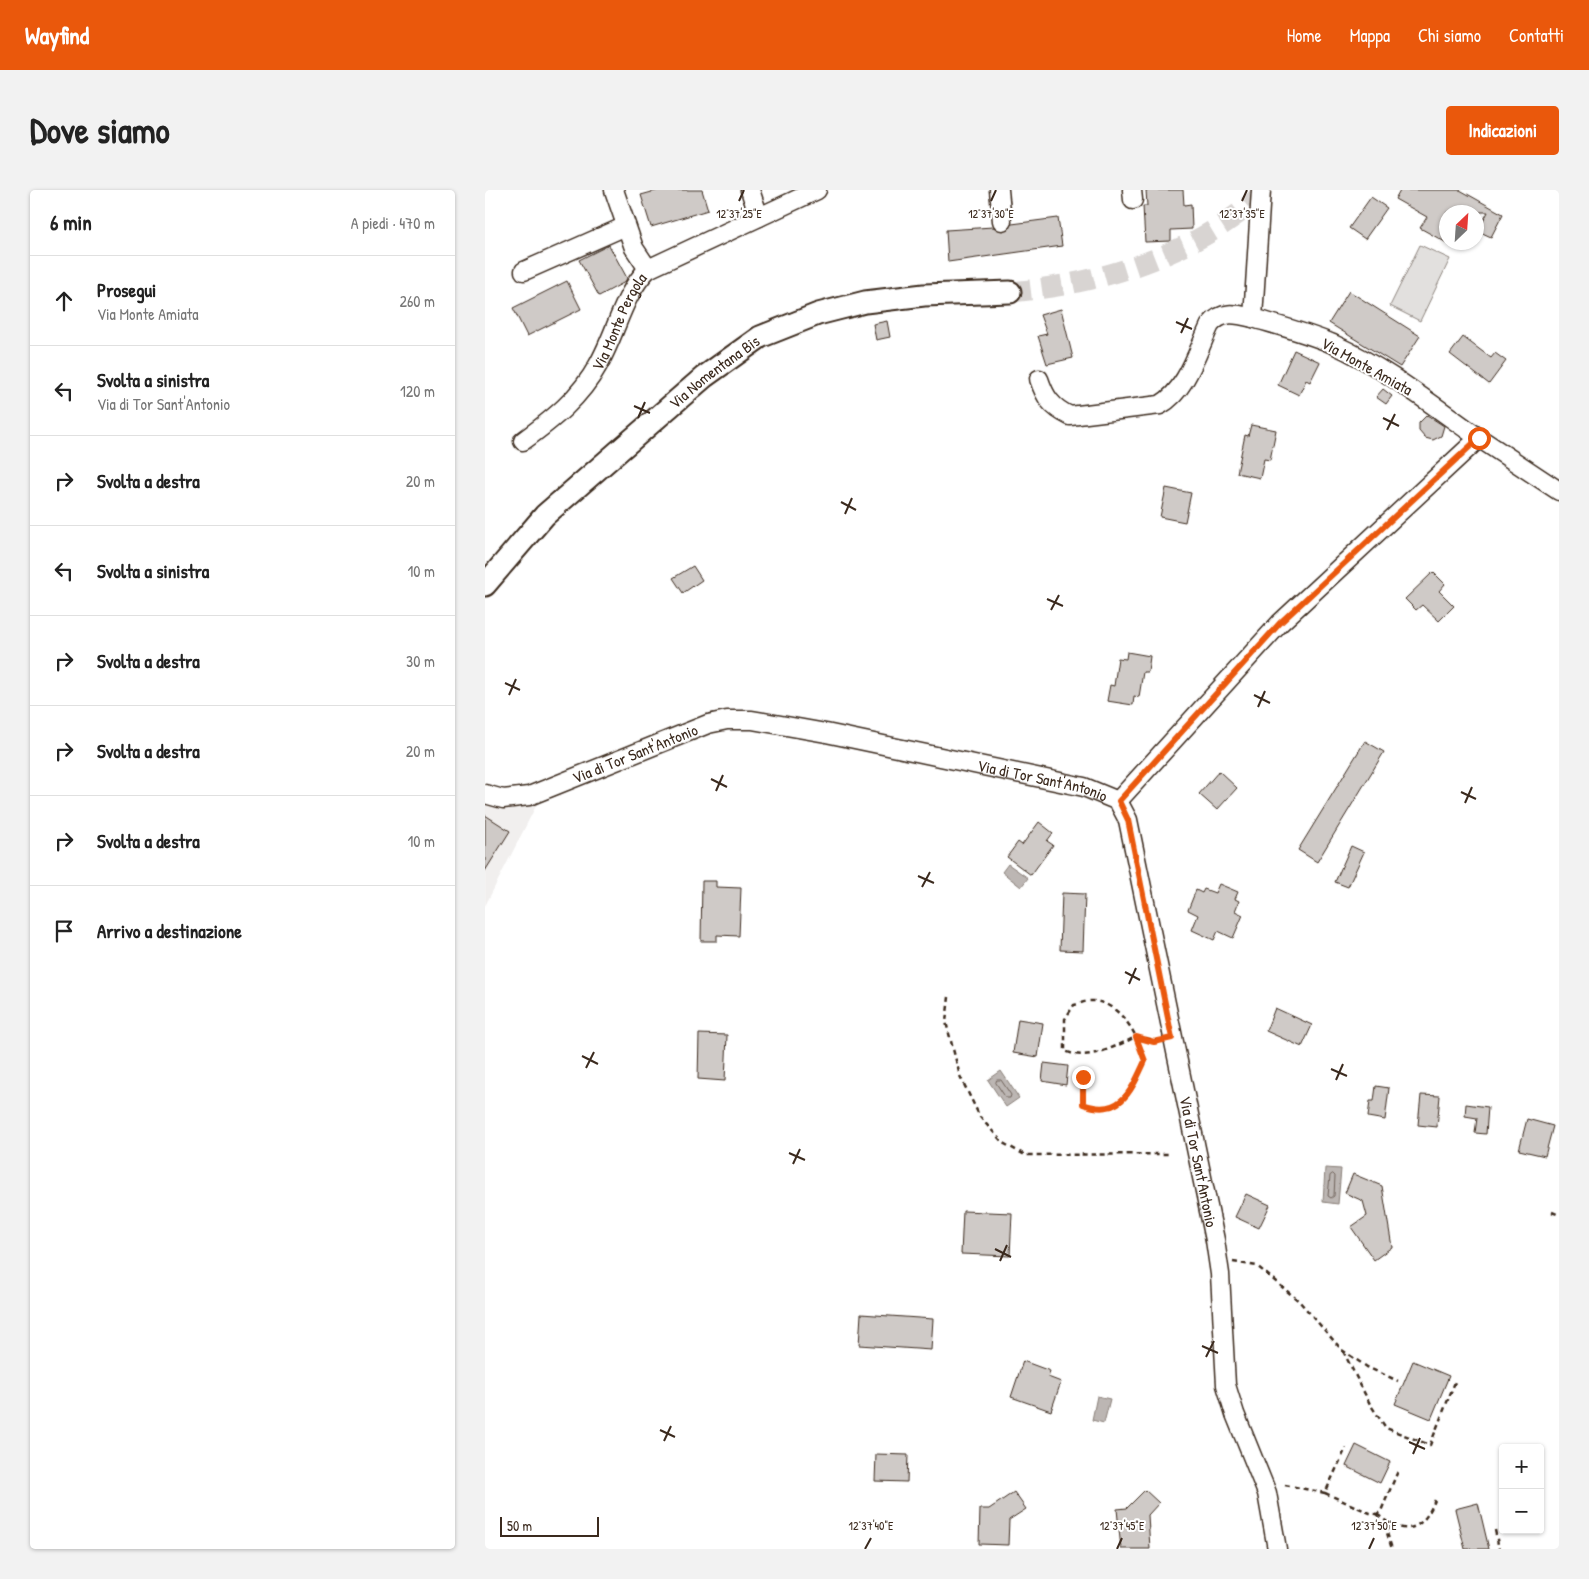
<!DOCTYPE html>
<html lang="it">
<head>
<meta charset="utf-8">
<style>
  body { margin:0; font-family:"Patrick Hand",sans-serif; background:#f2f2f2; color:#222 }
  .controls { position:absolute; right:15px; bottom:15px; display:grid; overflow:hidden; border-radius:5px; box-shadow:0 1px 4px #0004 }
  .controls button { width:45px; height:45px; display:grid; place-items:center; padding:0; border:0; border-bottom:1px solid #e0e0e0; background:#fff; color:#222; font:25px sans-serif }
  .compass { position:absolute; left:954px; top:15px; width:45px; height:45px; border-radius:50%; background:#fff; box-shadow:0 1px 4px #0004; rotate:25deg }
  .scale { position:absolute; left:15px; bottom:12px; width:99px; box-sizing:border-box; padding-left:5px; border:2px solid #3b2a1e; border-top:0; font-size:14px; line-height:18px; white-space:nowrap; color:#3b2a1e; -webkit-text-stroke:4px #fff; paint-order:stroke }
  .stop { position:absolute; width:15px; height:15px; margin:-11px; border:4px solid #ea580c; border-radius:50%; background:#fff }
  .stop.end { background:#ea580c; border-color:#fff; box-shadow:0 1px 5px #0008 }
  .list { margin:0; padding:0; list-style:none }
  h2 { display:flex; justify-content:space-between; align-items:center; height:65px; margin:0; padding:0 20px; font-size:21px }
  h2 small { font-size:16px; font-weight:400; color:#767676 }
  .list li { display:grid; grid-template-columns:32px 1fr auto; gap:15px; align-items:center; box-sizing:border-box; height:90px; padding:0 20px; border-top:1px solid #e0e0e0 }
  .list b { display:block; font-size:19px; white-space:nowrap }
  .list p { margin:0; font-size:16px; white-space:nowrap; color:#767676 }
  .list em { font-size:16px; font-style:normal; color:#767676 }
  .icon { flex:none; width:28px; height:28px; fill:none; stroke:currentColor; stroke-width:2; stroke-linecap:round; stroke-linejoin:round }
  .map { position:relative; flex:none; width:1074px; height:1359px; overflow:hidden; border-radius:5px }
  header { display:flex; align-items:center; gap:30px; box-sizing:border-box; height:70px; padding:0 25px; background:#ea580c; color:#fff }
  header strong { font-size:24px }
  nav { display:flex; gap:28px; margin-inline-start:auto; font-size:18px }
  .intro { display:flex; align-items:center; justify-content:space-between; box-sizing:border-box; height:120px; padding:0 30px }
  h1 { margin:0; font-size:35px }
  .button { padding:12px 22px; border-radius:5px; background:#ea580c; color:#fff; font-size:18px; font-weight:700 }
  main { display:flex; gap:30px; padding:0 30px }
  aside { flex:1; background:#fff; border-radius:5px; box-shadow:0 1px 4px #0004 }
  .map>svg:first-child { display:block }
  .built { fill:#f1efee }
  .green { fill:#e2e0de; stroke:#8e857e }
  .water { fill:#bcb6b3; stroke:#887e77 }
  .lines { fill:none; stroke-linecap:round; stroke-linejoin:round }
  .shore { stroke:#6f625a; stroke-width:1 }
  .building { fill:#cfcac7; stroke:#3b2a1e }
  .major-tunnel { stroke:#d8d4d2; stroke-width:21; stroke-dasharray:21 11; stroke-linecap:butt }
  .minor-casing { stroke:#3b2a1e; stroke-width:21 }
  .major-casing { stroke:#3b2a1e; stroke-width:25 }
  .path { stroke:#3b2a1e; stroke-width:2.5; stroke-dasharray:5 4; stroke-linecap:butt }
  .minor { stroke:#fff; stroke-width:18 }
  .major { stroke:#fff; stroke-width:21 }
  .route { stroke:#ea580c; stroke-width:6 }
  .ticks { fill:none; stroke:#3b2a1e; stroke-width:2 }
  .labels { text-anchor:middle; stroke-width:4; stroke-linejoin:round; paint-order:stroke }
  .street-label { font-size:16px; fill:#3b2a1e; stroke:#fff }
  .ticks-label { font-size:12px; text-anchor:middle; fill:#3b2a1e; stroke:#fff; stroke-width:4; stroke-linejoin:round; paint-order:stroke }
</style>
</head>
<body>
<header>
<strong>Wayfind</strong>
<nav><a>Home</a><a>Mappa</a><a>Chi siamo</a><a>Contatti</a></nav>
</header>
<div class="intro"><h1>Dove siamo</h1><a class="button">Indicazioni</a></div>
<main>
<aside>
<h2>6 min<small>A piedi · 470 m</small></h2>
<ul class="list">
<li><svg class="icon" aria-label="ahead" viewBox="0 0 24 24"><path d="M12 20V5M6 11l6-6 6 6"/></svg><div><b>Prosegui</b><p>Via Monte Amiata</p></div><em>260 m</em></li>
<li><svg class="icon" aria-label="left" viewBox="0 0 24 24"><path d="M17 20v-9H6M10 6l-5 5 5 5"/></svg><div><b>Svolta a sinistra</b><p>Via di Tor Sant'Antonio</p></div><em>120 m</em></li>
<li><svg class="icon" aria-label="right" viewBox="0 0 24 24"><path d="M7 20v-9h11M14 6l5 5-5 5"/></svg><div><b>Svolta a destra</b></div><em>20 m</em></li>
<li><svg class="icon" aria-label="left" viewBox="0 0 24 24"><path d="M17 20v-9H6M10 6l-5 5 5 5"/></svg><div><b>Svolta a sinistra</b></div><em>10 m</em></li>
<li><svg class="icon" aria-label="right" viewBox="0 0 24 24"><path d="M7 20v-9h11M14 6l5 5-5 5"/></svg><div><b>Svolta a destra</b></div><em>30 m</em></li>
<li><svg class="icon" aria-label="right" viewBox="0 0 24 24"><path d="M7 20v-9h11M14 6l5 5-5 5"/></svg><div><b>Svolta a destra</b></div><em>20 m</em></li>
<li><svg class="icon" aria-label="right" viewBox="0 0 24 24"><path d="M7 20v-9h11M14 6l5 5-5 5"/></svg><div><b>Svolta a destra</b></div><em>10 m</em></li>
<li><svg class="icon" aria-label="arrive" viewBox="0 0 24 24"><path d="M6 21V4h12l-3 4 3 4H6"/></svg><div><b>Arrivo a destinazione</b></div></li>
</ul>
</aside>
<div class="map">
<svg width="1074" height="1359" viewBox="0 0 1074 1359">
  <rect width="100%" height="100%" fill="#fff"/>
  <filter id="ink" filterUnits="userSpaceOnUse"><feTurbulence type="fractalNoise" baseFrequency=".02" numOctaves="2"/><feDisplacementMap in="SourceGraphic" scale="10" xChannelSelector="R" yChannelSelector="G"/><feConvolveMatrix kernelMatrix="1 2 1 2 8 2 1 2 1" color-interpolation-filters="sRGB"/></filter>
  <g filter="url(#ink)">
    <path class="built" d="M53,612L0,716V615L12,617Z"/>
    <path class="green" d="M935,55L965,69L935,131L905,116Z"/>
    <path class="water" d="M523,674L543,688L536,697L517,682Z
      M516,881L534,908L521,917L503,890Z
      M840,978L856,979L853,1014L838,1012Z
      M612,1206L625,1209L619,1233L607,1230Z"/>
    <g class="lines">
      <path class="shore" d="M512,890H516L526,905L525,908H521L511,893Z
        M848,984L850,986L849,1006L846,1008L843,1006L845,986Z"/>
    </g>
    <path class="building" d="M174,0H217L223,20L166,37L156,5Z
      M661,0H698L699,15L706,14L707,39L686,40V51L660,52L658,16H662Z
      M915,0H975L1018,24L1006,47L993,41L1003,22H962V53L935,38L942,27L910,9Z
      M886,7L902,18L880,49L864,38Z
      M573,28L577,56L463,72L461,40L508,37L518,41L527,34Z
      M124,55L142,88L140,92L114,106L94,70Z
      M82,91L96,119L42,146L28,118Z
      M864,101L935,146L915,177L844,133Z
      M576,119L588,168L562,174L553,146L562,144L555,125Z
      M402,131L405,147L391,150L388,134Z
      M978,147L1006,168L1010,163L1021,171L1004,194L965,164Z
      M809,160L835,172L825,192L821,190L814,205L793,195Z
      M898,199L907,206L901,214L891,207Z
      M942,225L959,236L956,246L948,250L940,248L934,241V233Z
      M766,235L791,240L785,270L779,269L775,288L752,283L760,245L763,246Z
      M681,298L706,303L700,332L675,327Z
      M208,376L217,390L198,403L188,388Z
      M948,382L960,394L954,401L969,416L954,431L937,415L931,420L920,409Z
      M642,462L665,466L663,482H658L654,507L649,506L648,515L622,511L625,495L629,496L633,468L641,469Z
      M880,551L899,562L832,672L813,660Z
      M734,581L752,598L732,620L714,604Z
      M0,625L25,641L0,681Z
      M554,632L568,643L562,651L568,655L546,685L522,667L533,652L537,655Z
      M866,656L879,662L863,697L850,692Z
      M217,691H231V697L256,698L254,746L232,745V751H216Z
      M734,694L753,702L750,709L754,711L750,721L758,725L748,748L733,741L729,750L707,740L713,725L703,720L711,700L717,703L719,699L730,703Z
      M577,703L600,704L598,761L575,760Z
      M790,818L827,835L817,857L781,841Z
      M533,829L558,833L553,867L528,863Z
      M214,844L242,845L240,891L213,889Z
      M559,873L583,876L581,895L557,891Z
      M891,896L904,898L900,930L883,927L885,911H889Z
      M936,905L955,906L952,937L933,935Z
      M981,914L1003,917L1001,944L990,943L992,928L980,926Z
      M1042,929L1068,936L1060,966L1034,960Z
      M868,984L897,996L907,1057L889,1070L866,1037L882,1026L878,1011L860,1003Z
      M761,1004L785,1015L774,1038L750,1027Z
      M478,1021L527,1023L525,1066L476,1064Z
      M376,1124L448,1129L446,1160L374,1155Z
      M538,1171L565,1181L563,1187L576,1192L566,1221L526,1207Z
      M928,1171L964,1186L946,1229L910,1214Z
      M871,1255L905,1272L895,1293L861,1276Z
      M391,1264L423,1265L422,1292L390,1291Z
      M660,1300L674,1313L663,1325L665,1359H636L632,1319L642,1318Z
      M529,1302L541,1319L524,1330L523,1355L494,1354L495,1319H504Z
      M993,1313L1004,1359H980L970,1319Z"/>
    <g class="lines">
      <path class="major-tunnel" d="M525,102C613,95 717,63 781,0"/>
      <g class="minor-casing">
        <g id="minor">
          <path d="M129,0L149,58L163,79"/>
          <path d="M265,0L274,27"/>
          <path d="M514,0L517,31"/>
          <path d="M647,0L648,10"/>
          <path d="M39,81L141,36"/>
          <path d="M554,189C560,207 566,217 585,226L675,215C702,200 712,162 725,135C737,120 751,124 768,128"/>
          <path d="M994,248L1074,301"/>
          <path id="s1" d="M38,251C68,229 95,208 113,175C131,144 138,104 163,79L332,0"/>
          <path id="s2" d="M0,604L18,609L44,606L223,534L242,530H267L341,543L599,597L633,611L643,630L730,1050L735,1084L741,1195L750,1224L782,1303L792,1359"/>
          <path d="M633,611L795,433L994,248C947,215 901,178 848,154C822,143 795,136 768,128L776,0"/>
        </g>
      </g>
      <g class="major-casing">
        <g id="major">
          <path id="s3" d="M0,395L60,325L219,187L275,147L333,124L380,112L439,105L525,102"/>
        </g>
      </g>
      <path class="path" d="M464,807L461,832L475,886L495,927L518,953L540,965L684,964
        M598,887V914C636,928 646,901 660,871L651,847C630,856 604,872 580,861V829L589,815C594,814 600,811 605,811C626,810 643,830 651,847L674,851
        M1067,1022L1074,1025
        M748,1072L772,1076L814,1111L857,1160L882,1177L913,1191
        M858,1161L885,1214L901,1238L945,1255L970,1192
        M800,1295L840,1303L861,1258
        M840,1303L885,1323L892,1324L896,1321L913,1281
        M892,1324C919,1347 937,1342 950,1310
        M905,1335L902,1343L907,1359
        M1010,1340L1014,1359"/>
      <use href="#minor" class="minor"/>
      <use href="#major" class="major"/>
    </g>
  </g>
  <g class="lines" filter="url(#ink)">
    <path class="route" d="M598,887V914C636,928 646,901 660,871L651,847L669,852L687,848L643,630L634,611L795,433L994,248"/>
  </g>
  <path class="ticks" d="M254,11L259,0M506,11L511,0M757,11L762,0M691,132L707,139M696,143L703,128M149,216L165,223M153,228L160,212M898,228L914,236M902,240L910,224M356,312L371,320M360,324L367,308M562,409L578,416M566,420L574,405M20,493L35,500M24,505L31,489M769,505L785,513M773,517L780,501M226,589L242,597M231,601L238,585M976,602L991,609M980,613L987,597M433,686L449,693M437,697L445,682M640,782L655,790M644,794L651,778M97,866L113,874M101,878L109,862M846,879L862,886M851,890L858,874M304,963L320,970M308,974L315,959M510,1059L526,1067M515,1071L522,1055M717,1156L733,1163M721,1167L729,1151M175,1240L190,1247M179,1251L186,1236M924,1252L940,1259M928,1264L935,1248M380,1359L386,1348M632,1359L637,1348M884,1359L889,1348"/>
  <g class="labels">
    <g class="street-label">
      <text dy="6" stroke="none"><textPath href="#s1" startOffset="156">Via Monte Pergola</textPath></text>
      <text transform="translate(882 176) rotate(29)" y="6">Via Monte Amiata</text>
      <text dy="6" stroke="none"><textPath href="#s3" startOffset="314">Via Nomentana Bis</textPath></text>
      <text dy="6" stroke="none"><textPath href="#s2" startOffset="159">Via di Tor Sant'Antonio</textPath></text>
      <text dy="6" stroke="none"><textPath href="#s2" startOffset="579">Via di Tor Sant'Antonio</textPath></text>
      <text dy="6" stroke="none"><textPath href="#s2" startOffset="1028">Via di Tor Sant'Antonio</textPath></text>
    </g>
  </g>
  <g class="ticks-label">
    <text x="254" y="28">12°37'25"E</text>
    <text x="506" y="28">12°37'30"E</text>
    <text x="757" y="28">12°37'35"E</text>
    <text x="386" y="1340">12°37'40"E</text>
    <text x="637" y="1340">12°37'45"E</text>
    <text x="889" y="1340">12°37'50"E</text>
  </g>
</svg>
<div class="controls">
<button>+</button>
<button>−</button>
</div>
<svg class="compass" viewBox="-18 -18 36 36"><path d="M0-13l5 13h-10z" fill="#e53935"/><path d="M0 13l5-13h-10z" fill="#767676"/></svg>
<div class="scale">50 m</div>
<div class="stop" style="left:994px;top:248px"></div>
<div class="stop end" style="left:598px;top:887px"></div>
</div>
</main>
</body>
</html>
